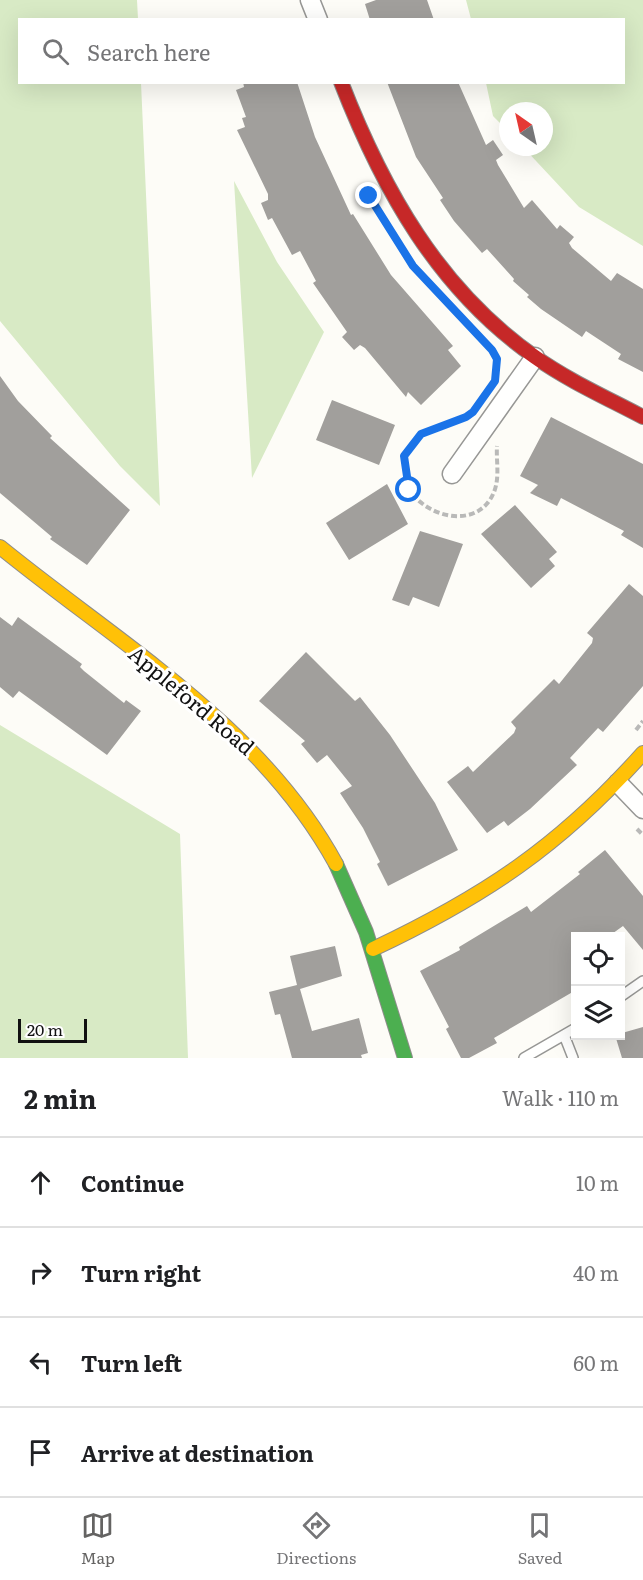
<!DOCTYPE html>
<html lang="en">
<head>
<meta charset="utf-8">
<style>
  body { margin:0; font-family:Literata,serif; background:#f2f2f2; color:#202124 }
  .controls { position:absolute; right:18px; bottom:18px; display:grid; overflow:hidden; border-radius:0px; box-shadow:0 6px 24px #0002 }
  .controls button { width:54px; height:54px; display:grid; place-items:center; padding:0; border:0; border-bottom:2px solid #e0e0e0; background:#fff; color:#202124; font:30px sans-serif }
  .compass { position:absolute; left:499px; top:102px; width:54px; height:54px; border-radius:50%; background:#fff; box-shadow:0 6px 24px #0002; rotate:326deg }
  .scale { position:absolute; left:18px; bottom:15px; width:69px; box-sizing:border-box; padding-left:6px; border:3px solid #111; border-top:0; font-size:16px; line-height:21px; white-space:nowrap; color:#111; -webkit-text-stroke:4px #fff; paint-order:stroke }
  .stop { position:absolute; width:18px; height:18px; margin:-14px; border:4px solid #1a73e8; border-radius:50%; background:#fff }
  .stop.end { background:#1a73e8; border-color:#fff; box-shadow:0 2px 6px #0008 }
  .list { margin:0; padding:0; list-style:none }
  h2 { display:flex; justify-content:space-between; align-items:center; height:78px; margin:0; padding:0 24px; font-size:26px }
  h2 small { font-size:20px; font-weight:400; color:#757577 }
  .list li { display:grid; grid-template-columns:39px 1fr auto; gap:18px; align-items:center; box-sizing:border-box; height:90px; padding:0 24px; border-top:2px solid #e0e0e0 }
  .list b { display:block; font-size:22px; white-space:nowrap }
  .list em { font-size:20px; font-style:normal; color:#757577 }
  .icon { flex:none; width:33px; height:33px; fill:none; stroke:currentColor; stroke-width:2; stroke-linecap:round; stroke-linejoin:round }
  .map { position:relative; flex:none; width:643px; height:1058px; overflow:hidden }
  .search { position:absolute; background:#fff; box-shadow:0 6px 24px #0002; left:18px; right:18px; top:18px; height:66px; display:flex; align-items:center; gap:15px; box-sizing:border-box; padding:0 21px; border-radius:0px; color:#757577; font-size:22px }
  .sheet { height:438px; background:#fff }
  nav { display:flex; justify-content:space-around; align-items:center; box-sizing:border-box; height:84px; border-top:2px solid #e0e0e0; background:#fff; font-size:16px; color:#757577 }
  nav a { display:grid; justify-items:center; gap:3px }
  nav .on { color:#646362 }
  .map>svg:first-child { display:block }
  .forest { fill:#d8eac5 }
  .building { fill:#a19f9c }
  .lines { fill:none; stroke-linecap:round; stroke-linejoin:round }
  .lane-casing { stroke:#979795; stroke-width:12 }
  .street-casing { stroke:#979795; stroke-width:21 }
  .fast-casing { stroke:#8e8d8b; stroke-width:16 }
  .slow-casing { stroke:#8e8d8b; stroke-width:16 }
  .jam-casing { stroke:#8e8d8b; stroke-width:16 }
  .path { stroke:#b9b9b8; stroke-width:4; stroke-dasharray:6 3; stroke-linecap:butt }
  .lane { stroke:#fffffe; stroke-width:9 }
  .street { stroke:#fffffe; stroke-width:18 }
  .fast { stroke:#4caf50; stroke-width:14 }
  .slow { stroke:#ffc107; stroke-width:14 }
  .jam { stroke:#c62828; stroke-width:14 }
  .route { stroke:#1a73e8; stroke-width:8 }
  .labels { text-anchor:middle; stroke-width:6; stroke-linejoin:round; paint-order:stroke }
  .street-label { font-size:21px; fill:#111; stroke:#fff }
</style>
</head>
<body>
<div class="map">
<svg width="643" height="1058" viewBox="0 0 643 1058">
  <rect width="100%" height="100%" fill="#fdfcf7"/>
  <path class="forest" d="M0,0H137L138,19L20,20V82L141,83L160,506L120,466L0,321Z
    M466,0H643V246L579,207L523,147H544V111H508V131L493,116L486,83L624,82V20L471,19Z
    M234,181L277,262L324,332L252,478Z
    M0,725L180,834L188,1058H0Z"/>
  <path class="building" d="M376,0H427L434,20H370L365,4Z
    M243,82H297L315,137L351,215L353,214L391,275L453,346L448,350L461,366L421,405L408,392L406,397L365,348L360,345L354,350L342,337L347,332L313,283L316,281L300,251L292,255L272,218L268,220L261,203L268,200V194L237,130L245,127L242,118L246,117L236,90L244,87Z
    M387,82H458L486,145L493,140L503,155L496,160L498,165L524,208L532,200L557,229L560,225L574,237L569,243L572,248L611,281L617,273L643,289V372L618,359L621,354L586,331L582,337L541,309L527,297L529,295L513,281L514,279L487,249L482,253L454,221L440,200L443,198L416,157Z
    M0,376L18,401L52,436L50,438L130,510L87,565L50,539L52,537L0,493Z
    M332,400L395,425L379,465L316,440Z
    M551,417L643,464V548L621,535L624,531L561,498L557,506L530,493L538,485L520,476Z
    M387,484L408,524L349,560L326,523Z
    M515,505L557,552L549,559L555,566L531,588L481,534Z
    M420,531L463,544L439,607L413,597L409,606L392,600Z
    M629,584L643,596V686L603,732L598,728L570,758L577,765L530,809L508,826L504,821L487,833L447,782L468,766L473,772L514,733L516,728L511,722L554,679L559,684L592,643L593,638L587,633Z
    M0,617L12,626L18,617L82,664L80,667L84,671L124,703L126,700L141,711L107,755L19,691L13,698L0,687Z
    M306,652L355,701L360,697L390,735L435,803L458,850L388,886L377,864L380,862L363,828L340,793L352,786L327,755L317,763L301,744L305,741L259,701Z
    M605,850L643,896V950L623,926L609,936H576V990L494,1038L497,1043L469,1058H461L446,1029L449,1027L420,971L460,950L459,947L527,906L531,912L580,874L578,872Z
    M335,946L342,976L300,989L312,1031L359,1018L368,1053L361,1055L362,1058H292L280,1014L275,1015L269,992L297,985L290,956Z
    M643,1027V1058H622L615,1035Z"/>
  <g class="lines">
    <g class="lane-casing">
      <path id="lane" d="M620,997L643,981
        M564,1035L573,1058
        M524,1058L576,1028"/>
    </g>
    <g class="street-casing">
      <path id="street" d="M310,0L318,20
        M452,474L535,357
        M618,783L643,809"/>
    </g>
    <g class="fast-casing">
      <path id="fast" d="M336,864L366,932L405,1058"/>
    </g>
    <g class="slow-casing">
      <path id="slow" d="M0,547C119,644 261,726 336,864
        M373,949C485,896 560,846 643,753"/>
    </g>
    <g class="jam-casing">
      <path id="jam" d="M341,82C383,190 438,289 535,357C569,381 607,398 643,417"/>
    </g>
    <path class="path" d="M496,359V375
      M467,417L421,433L404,456C405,466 405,483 411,492C430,519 479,529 494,492C500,477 496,461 497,446
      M636,730L643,721
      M637,829L643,835"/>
    <use href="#lane" class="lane"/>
    <use href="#street" class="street"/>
    <use href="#fast" class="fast"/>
    <use href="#slow" class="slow"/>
    <use href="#jam" class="jam"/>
  </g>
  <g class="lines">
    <path class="route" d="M369,196L413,266L492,350L497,359L495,381L473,412L466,417L421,434L404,456L409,490"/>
  </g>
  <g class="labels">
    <g class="street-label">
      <text transform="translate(191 701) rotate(40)" y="7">Appleford Road</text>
    </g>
  </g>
</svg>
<div class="controls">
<button><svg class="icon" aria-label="locate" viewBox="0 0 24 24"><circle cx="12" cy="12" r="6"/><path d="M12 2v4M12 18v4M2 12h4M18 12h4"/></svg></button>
<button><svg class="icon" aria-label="layers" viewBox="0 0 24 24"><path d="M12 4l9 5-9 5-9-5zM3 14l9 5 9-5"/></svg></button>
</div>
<svg class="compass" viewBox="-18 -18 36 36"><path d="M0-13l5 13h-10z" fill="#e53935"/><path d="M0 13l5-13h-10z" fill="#757577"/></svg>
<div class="scale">20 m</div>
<div class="stop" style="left:409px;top:490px"></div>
<div class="stop end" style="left:369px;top:196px"></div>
<div class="search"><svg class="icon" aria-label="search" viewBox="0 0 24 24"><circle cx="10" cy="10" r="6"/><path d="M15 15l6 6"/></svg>Search here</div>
</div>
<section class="sheet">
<h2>2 min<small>Walk · 110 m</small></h2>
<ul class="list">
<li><svg class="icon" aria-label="ahead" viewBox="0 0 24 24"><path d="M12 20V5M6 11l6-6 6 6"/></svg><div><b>Continue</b></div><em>10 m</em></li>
<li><svg class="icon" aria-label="right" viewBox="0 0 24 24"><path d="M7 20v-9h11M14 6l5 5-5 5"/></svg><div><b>Turn right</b></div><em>40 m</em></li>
<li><svg class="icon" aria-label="left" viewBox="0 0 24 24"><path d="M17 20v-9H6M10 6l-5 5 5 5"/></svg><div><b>Turn left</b></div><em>60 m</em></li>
<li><svg class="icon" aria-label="arrive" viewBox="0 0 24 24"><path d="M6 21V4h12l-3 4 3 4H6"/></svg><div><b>Arrive at destination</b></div></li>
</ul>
</section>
<nav>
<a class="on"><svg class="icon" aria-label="map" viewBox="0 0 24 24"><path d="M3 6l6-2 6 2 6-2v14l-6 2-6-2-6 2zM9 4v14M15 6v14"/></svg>Map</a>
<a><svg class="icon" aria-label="directions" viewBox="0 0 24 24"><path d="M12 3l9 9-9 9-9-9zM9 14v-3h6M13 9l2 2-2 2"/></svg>Directions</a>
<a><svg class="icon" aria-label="saved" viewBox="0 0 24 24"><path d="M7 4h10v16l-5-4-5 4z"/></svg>Saved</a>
</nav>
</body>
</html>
